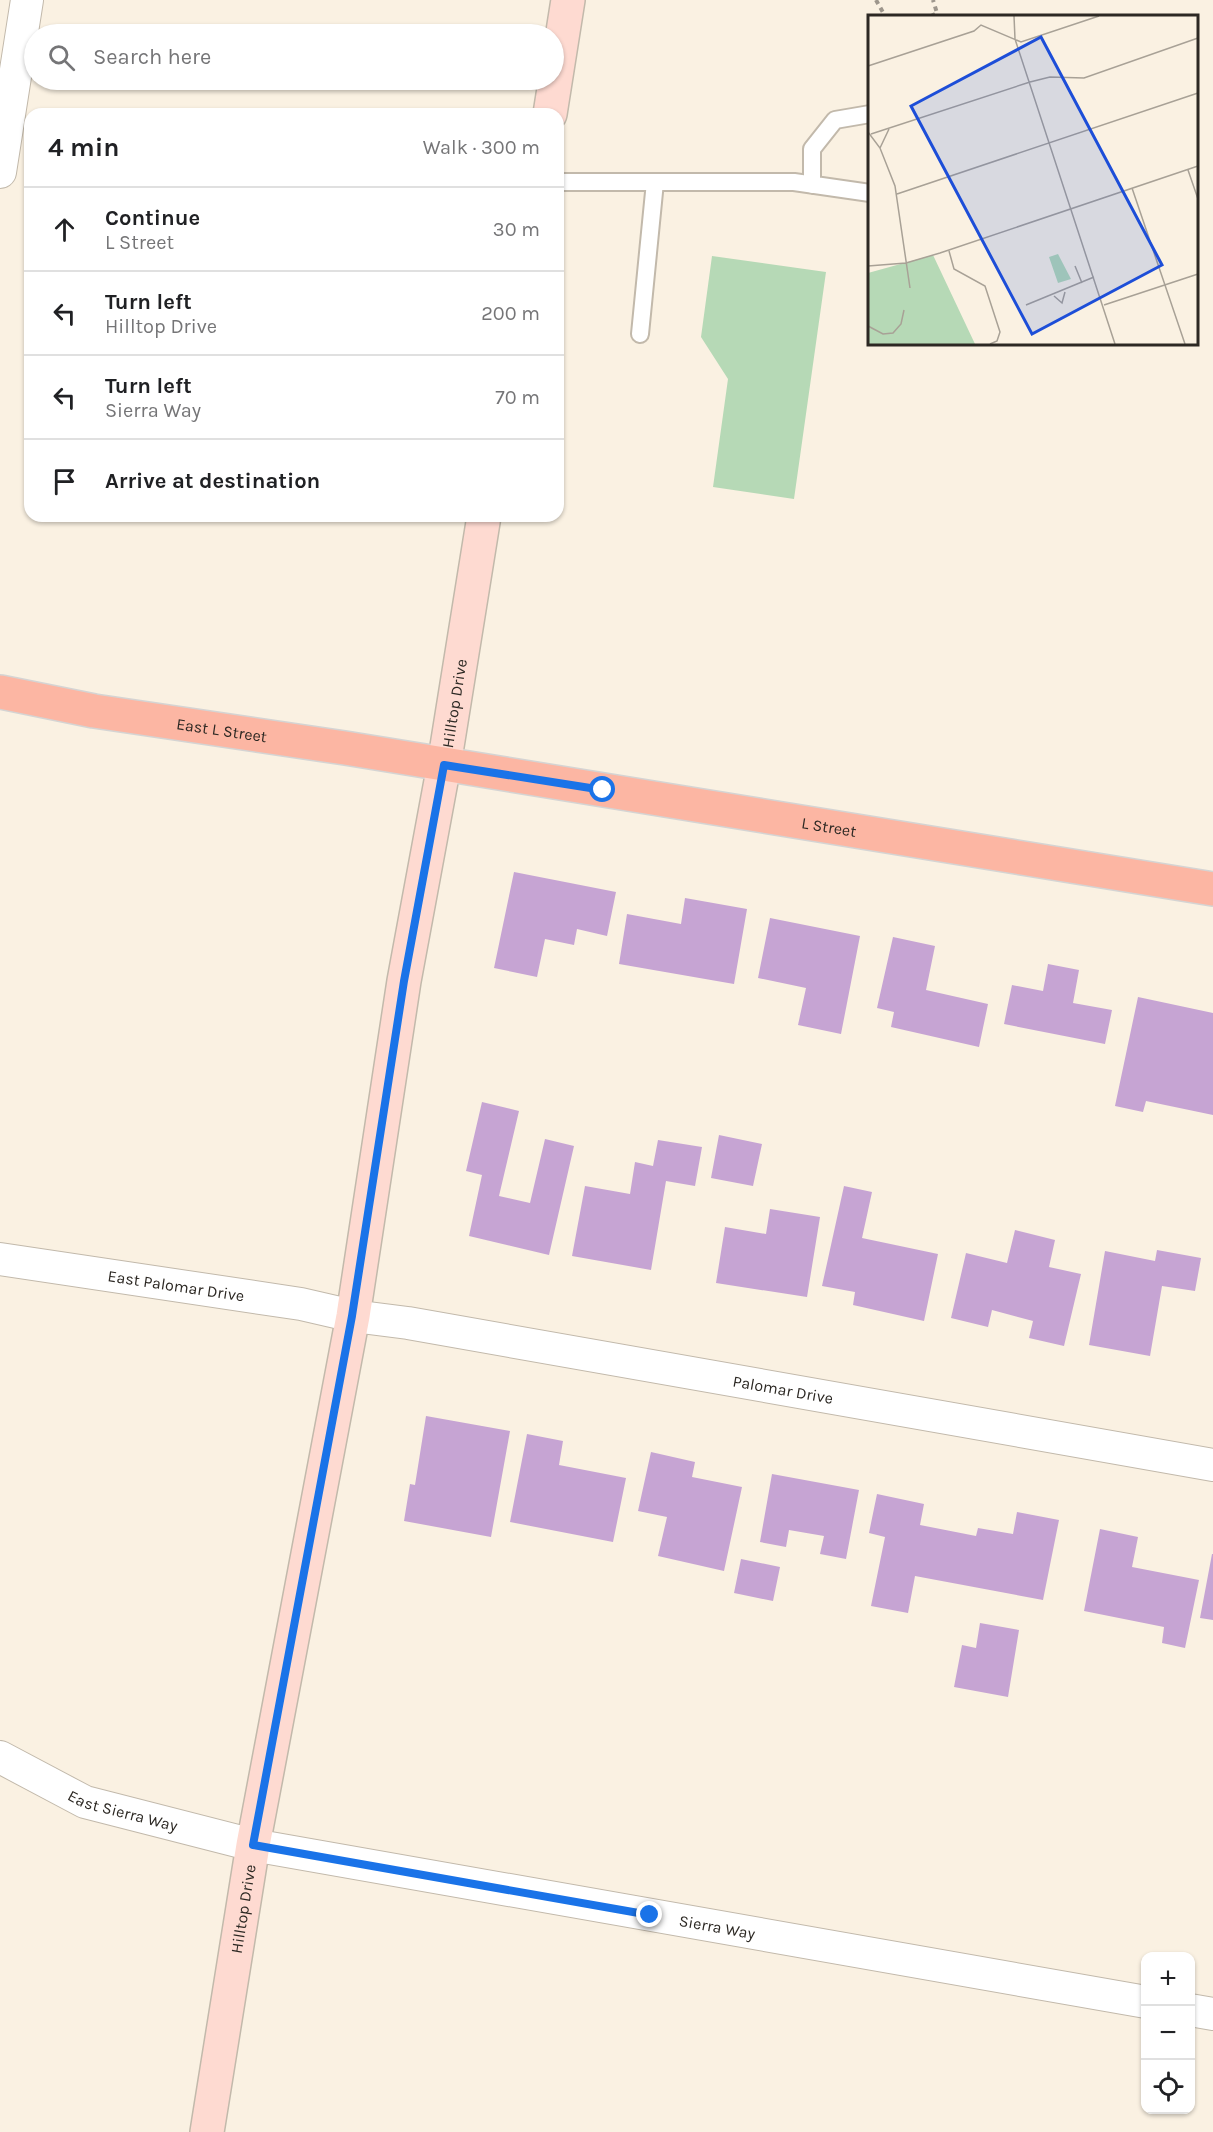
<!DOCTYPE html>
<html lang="en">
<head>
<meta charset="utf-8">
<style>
  body { margin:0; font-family:Karla,sans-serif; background:#f6f6f6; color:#202124 }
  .controls { position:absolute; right:18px; bottom:18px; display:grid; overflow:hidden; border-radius:12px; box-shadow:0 2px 4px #0004 }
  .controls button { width:54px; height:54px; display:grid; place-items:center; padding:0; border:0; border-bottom:2px solid #e0e0e0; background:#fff; color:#202124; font:30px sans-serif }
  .stop { position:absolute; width:18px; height:18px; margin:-14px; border:4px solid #1a73e8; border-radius:50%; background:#fff }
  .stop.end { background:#1a73e8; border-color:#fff; box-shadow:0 2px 6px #0008 }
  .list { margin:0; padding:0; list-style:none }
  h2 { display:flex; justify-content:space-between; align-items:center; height:78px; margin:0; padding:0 24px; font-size:26px }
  h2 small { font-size:20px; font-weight:400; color:#757577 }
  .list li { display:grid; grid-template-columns:39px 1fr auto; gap:18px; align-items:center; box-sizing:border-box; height:84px; padding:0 24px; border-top:2px solid #e0e0e0 }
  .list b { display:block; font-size:22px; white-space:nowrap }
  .list p { margin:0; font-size:20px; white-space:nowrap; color:#757577 }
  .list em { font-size:20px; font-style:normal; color:#757577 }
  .icon { flex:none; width:33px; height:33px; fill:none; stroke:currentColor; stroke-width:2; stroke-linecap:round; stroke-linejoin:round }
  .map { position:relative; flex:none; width:1213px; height:2132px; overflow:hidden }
  .search { position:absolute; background:#fff; box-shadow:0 2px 4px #0004; left:24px; top:24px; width:540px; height:66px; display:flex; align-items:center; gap:15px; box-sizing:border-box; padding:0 21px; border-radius:33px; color:#757577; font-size:22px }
  .panel { position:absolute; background:#fff; box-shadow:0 2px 4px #0004; left:24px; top:108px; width:540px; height:414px; border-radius:18px }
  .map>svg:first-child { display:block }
  .green { fill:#b6d9b6 }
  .building { fill:#c6a4d3 }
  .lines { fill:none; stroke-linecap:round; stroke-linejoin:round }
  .lane-casing { stroke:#c2b9ab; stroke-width:20 }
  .street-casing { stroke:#c2b9ab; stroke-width:34 }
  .secondary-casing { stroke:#c2b9ab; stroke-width:36 }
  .primary-casing { stroke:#d5d4d3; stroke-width:36 }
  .path { stroke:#9d968c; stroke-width:4; stroke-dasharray:4.5 4.5; stroke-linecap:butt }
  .lane { stroke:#fff; stroke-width:16 }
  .street { stroke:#fff; stroke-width:32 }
  .secondary { stroke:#fedad1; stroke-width:33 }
  .primary { stroke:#fcb6a3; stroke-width:33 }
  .route { stroke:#1a73e8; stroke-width:8 }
  .labels { text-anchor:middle; stroke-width:6; stroke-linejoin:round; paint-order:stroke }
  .street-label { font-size:16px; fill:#2c2823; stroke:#fff }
  .inset-road { fill:none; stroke:#a8a196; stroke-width:1.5 }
  .view { fill:#1d4ed8; fill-opacity:0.15; stroke:#1d4ed8; stroke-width:3 }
  .inset-edge { fill:none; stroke:#2c2823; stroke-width:3 }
</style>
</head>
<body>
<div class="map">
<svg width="1213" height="2132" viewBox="0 0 1213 2132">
  <rect width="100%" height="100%" fill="#faf1e2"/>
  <path class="green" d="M712,256L826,272L794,499L713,487L728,379L701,337Z"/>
  <path class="building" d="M514,872L616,892L607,936L577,929L574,945L545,939L537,977L494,968Z
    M685,898L747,909L734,984L619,964L627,914L681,924Z
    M770,918L860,936L841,1034L798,1025L806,988L758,978Z
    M893,937L935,946L926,990L988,1004L979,1047L891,1027L894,1012L877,1008Z
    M1048,964L1079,970L1073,1003L1112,1010L1105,1044L1004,1024L1012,985L1043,991Z
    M1138,997L1213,1013V1115L1146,1101L1143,1112L1115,1106Z
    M482,1102L519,1111L499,1196L530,1203L545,1139L574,1146L549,1255L469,1236L482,1175L466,1171Z
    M719,1135L762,1144L753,1186L711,1178Z
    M658,1140L702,1147L695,1186L666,1181L651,1270L572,1256L585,1186L630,1194L635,1162L653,1166Z
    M844,1186L872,1192L862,1238L938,1254L924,1321L853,1305L855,1292L822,1286Z
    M770,1209L820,1217L807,1297L716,1283L725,1227L766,1234Z
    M1015,1230L1055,1240L1049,1267L1081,1274L1064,1346L1029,1338L1033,1321L992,1310L988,1327L951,1318L966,1253L1007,1263Z
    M1157,1250L1201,1258L1195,1291L1162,1286L1150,1356L1089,1345L1105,1251L1155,1261Z
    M426,1416L510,1431L491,1537L404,1521L410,1484L415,1485Z
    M527,1434L563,1441L559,1465L626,1478L613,1542L510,1522Z
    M651,1452L695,1462L692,1477L742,1487L724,1571L658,1556L667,1517L638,1511Z
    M772,1474L859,1490L846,1559L820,1554L824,1536L789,1530L786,1547L760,1542Z
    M877,1494L924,1504L920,1525L976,1536L978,1528L1013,1534L1017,1512L1059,1520L1043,1600L915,1576L908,1613L871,1606L885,1537L869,1533Z
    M1100,1529L1138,1537L1132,1567L1199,1580L1185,1648L1162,1643L1164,1627L1084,1611Z
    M1212,1554H1213V1620L1200,1618Z
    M741,1559L780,1567L773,1601L734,1593Z
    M980,1623L1019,1630L1008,1697L954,1687L962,1645L976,1648Z"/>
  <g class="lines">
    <g class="lane-casing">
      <path id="lane" d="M558,182H794L870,193
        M812,185V149L835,120L870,114
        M640,334L655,182"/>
    </g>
    <g class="street-casing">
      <g id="street">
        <path d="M0,172L27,0"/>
        <path id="s1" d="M0,1259L301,1304L353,1316L408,1323L1213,1465"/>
        <path id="s2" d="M0,1757L85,1802L253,1845L1146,2002"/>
        <path d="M1190,2010L1213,2014"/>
      </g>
    </g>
    <g class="secondary-casing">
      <g id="secondary">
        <path d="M550,114L568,0"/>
        <path id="s3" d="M207,2132L253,1845L353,1316L404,981L444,765L484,516"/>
      </g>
    </g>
    <g class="primary-casing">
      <g id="primary">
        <path id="s4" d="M0,692L94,711L345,748L1213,889"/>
      </g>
    </g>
    <path class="path" d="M876,0L885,16
      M931,16L937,13L933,0"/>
    <use href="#lane" class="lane"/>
    <use href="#street" class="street"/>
    <use href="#secondary" class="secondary"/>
    <use href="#primary" class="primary"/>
  </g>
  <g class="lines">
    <path class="route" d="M603,790L444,765L404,981L352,1316L253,1845L650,1915"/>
  </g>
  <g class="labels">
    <g class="street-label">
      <text dy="6" stroke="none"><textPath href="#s3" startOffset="1450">Hilltop Drive</textPath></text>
      <text dy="6" stroke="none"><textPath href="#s4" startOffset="225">East L Street</textPath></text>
      <text dy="6" stroke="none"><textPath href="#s4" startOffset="840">L Street</textPath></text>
      <text dy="6" stroke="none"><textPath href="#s1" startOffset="178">East Palomar Drive</textPath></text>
      <text dy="6" stroke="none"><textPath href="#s1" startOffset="794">Palomar Drive</textPath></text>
      <text dy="6" stroke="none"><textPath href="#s2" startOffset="135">East Sierra Way</textPath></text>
      <text dy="6" stroke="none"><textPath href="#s3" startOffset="226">Hilltop Drive</textPath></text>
      <text dy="6" stroke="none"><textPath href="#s2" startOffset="741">Sierra Way</textPath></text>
    </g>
  </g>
  <g transform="translate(868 15)">
    <rect width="330" height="330" fill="#faf1e2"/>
    <path d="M190,239L203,264L190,268L181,242ZM65,240L107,329H0V258Z" fill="#b6d9b6"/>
    <path class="inset-road" d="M146,1L147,24L247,329M0,51L106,16L113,10L153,27L231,1M0,117L12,133L27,171L42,273M3,119L162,67L182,62L216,63L330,23M12,133L21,114M320,155L330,184M264,173L317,329M29,179L330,78M81,236L86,254L117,271L132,317L129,326L122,329M0,251L38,248L72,238L330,151M207,251L214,268M186,281L194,288L197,277M158,290L226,262M236,290L330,259M0,311L15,319L25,318L33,309L36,295"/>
    <path class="view" d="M173,22L294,250L164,319L43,91Z"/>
    <rect width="330" height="330" class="inset-edge"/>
  </g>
</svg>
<div class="controls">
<button>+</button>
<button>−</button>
<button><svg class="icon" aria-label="locate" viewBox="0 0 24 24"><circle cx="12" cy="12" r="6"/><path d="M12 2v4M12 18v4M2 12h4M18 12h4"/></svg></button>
</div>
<div class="stop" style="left:603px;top:790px"></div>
<div class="stop end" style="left:650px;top:1915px"></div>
<div class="search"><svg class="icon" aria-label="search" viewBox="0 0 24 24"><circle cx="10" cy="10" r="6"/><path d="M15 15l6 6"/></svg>Search here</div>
<section class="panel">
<h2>4 min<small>Walk · 300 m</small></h2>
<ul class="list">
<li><svg class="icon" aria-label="ahead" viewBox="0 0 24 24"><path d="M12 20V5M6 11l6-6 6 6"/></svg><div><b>Continue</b><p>L Street</p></div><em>30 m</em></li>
<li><svg class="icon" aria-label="left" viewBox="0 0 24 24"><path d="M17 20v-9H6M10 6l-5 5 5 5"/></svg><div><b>Turn left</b><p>Hilltop Drive</p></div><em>200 m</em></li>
<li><svg class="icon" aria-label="left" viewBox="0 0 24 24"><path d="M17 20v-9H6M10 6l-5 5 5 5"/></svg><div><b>Turn left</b><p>Sierra Way</p></div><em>70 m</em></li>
<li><svg class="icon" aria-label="arrive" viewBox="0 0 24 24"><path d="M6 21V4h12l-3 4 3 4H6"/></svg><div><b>Arrive at destination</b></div></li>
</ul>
</section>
</div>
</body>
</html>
